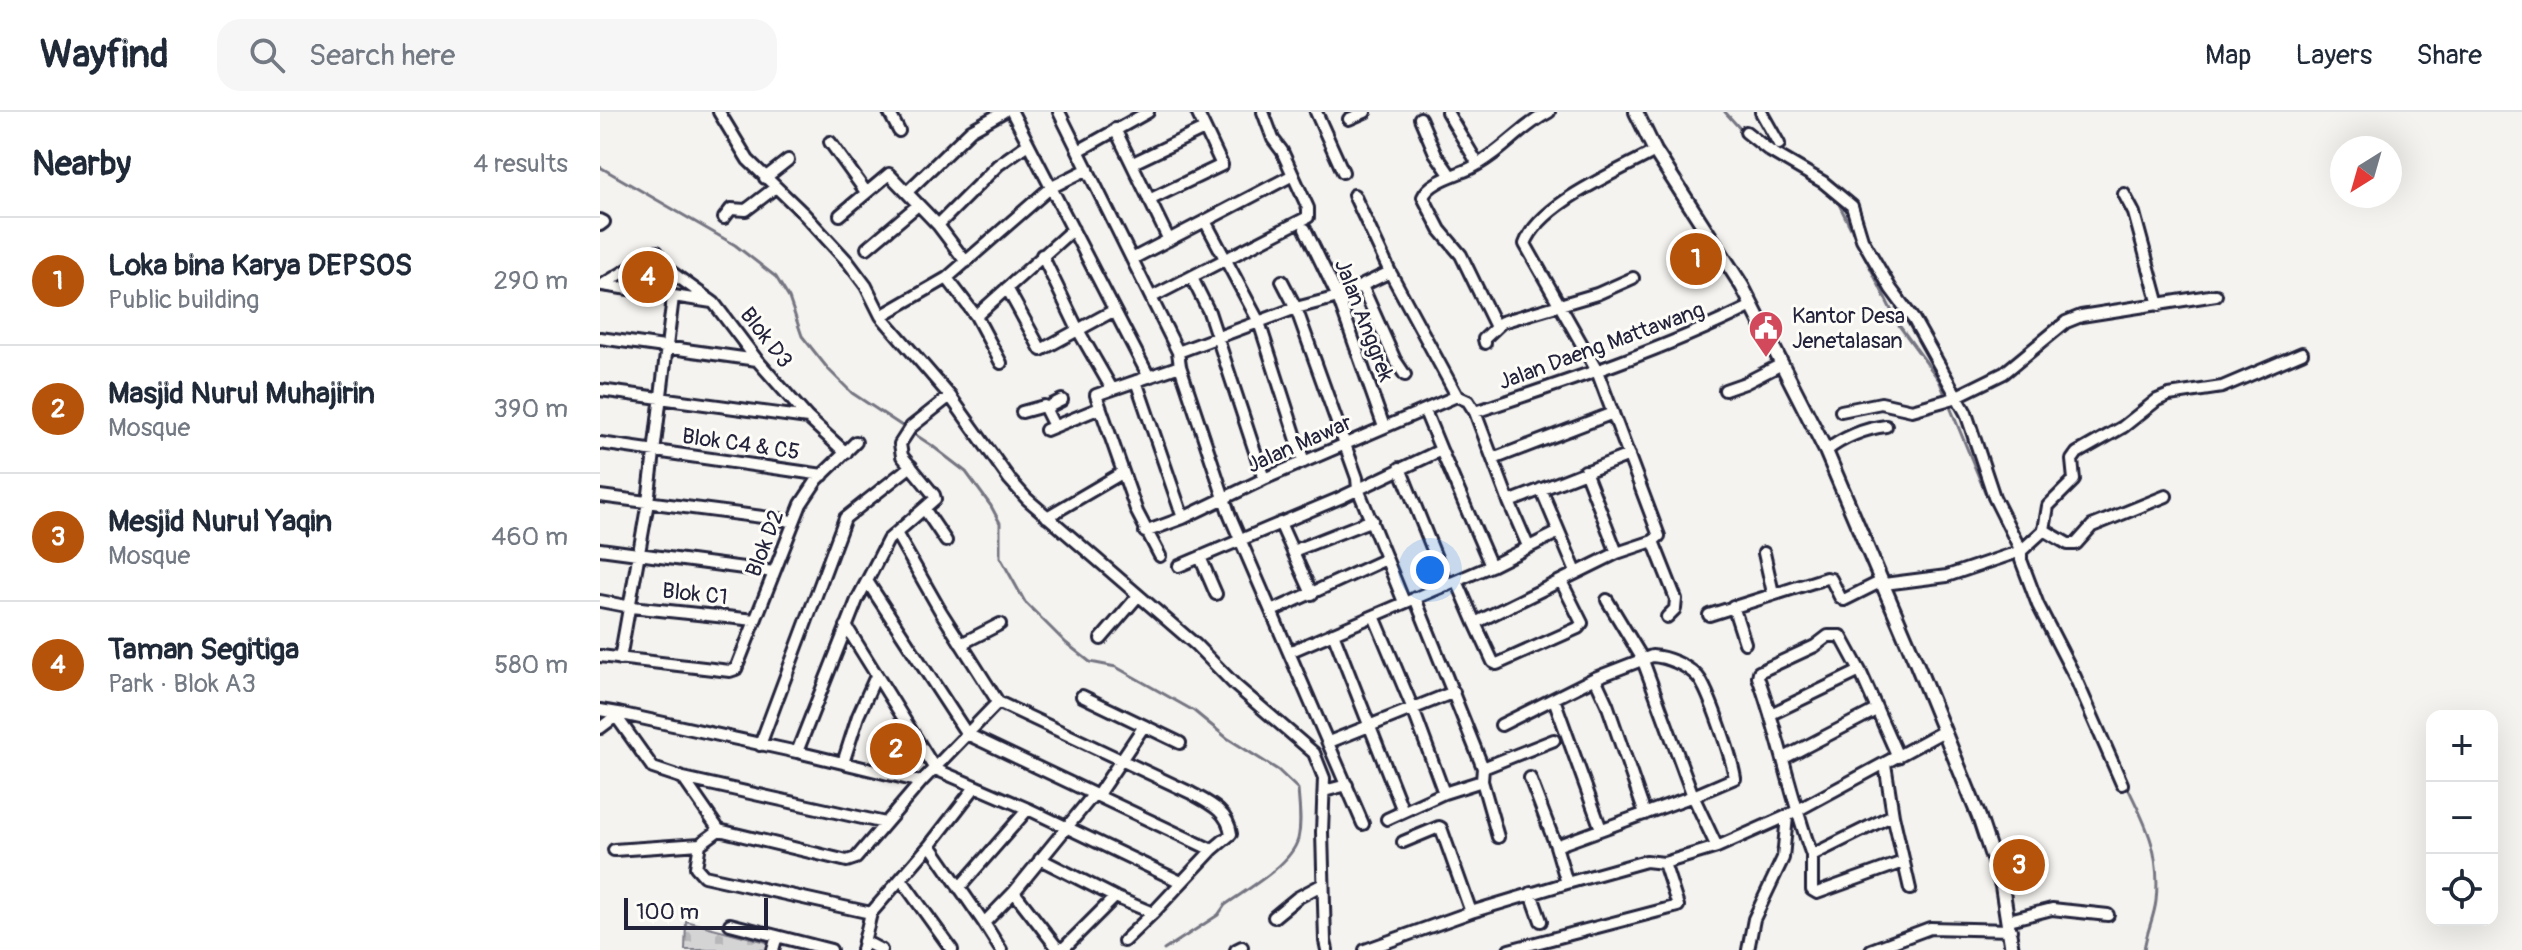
<!DOCTYPE html>
<html lang="en">
<head>
<meta charset="utf-8">
<style>
  body { margin:0; font-family:Pangolin,sans-serif; background:#f6f6f7; color:#1f2937 }
  .controls { position:absolute; right:24px; bottom:24px; display:grid; overflow:hidden; border-radius:16px; box-shadow:0 8px 32px #0002 }
  .controls button { width:72px; height:72px; display:grid; place-items:center; padding:0; border:0; border-bottom:2px solid #e0e1e3; background:#fff; color:#1f2937; font:40px sans-serif }
  .compass { position:absolute; left:1730px; top:24px; width:72px; height:72px; border-radius:50%; background:#fff; box-shadow:0 8px 32px #0002; rotate:217deg }
  .scale { position:absolute; left:24px; bottom:20px; width:144px; box-sizing:border-box; padding-left:8px; border:4px solid #22223b; border-top:0; font-size:22px; line-height:28px; white-space:nowrap; color:#22223b; -webkit-text-stroke:6px #fdfcf7; paint-order:stroke }
  .you { position:absolute; left:830px; top:458px; width:28px; height:28px; margin:-20px; border:6px solid #fff; border-radius:50%; background:#1a73e8; box-shadow:0 0 0 12px #1a73e833 }
  .badge { display:grid; place-items:center; width:52px; height:52px; border-radius:50%; background:#b45309; color:#fff; font-size:26px; font-weight:700 }
  .pin { position:absolute; translate:-50% -50%; border:4px solid #fff; box-shadow:0 2px 8px #0006 }
  .list { margin:0; padding:0; list-style:none }
  h2 { display:flex; justify-content:space-between; align-items:center; height:104px; margin:0; padding:0 32px; font-size:34px }
  h2 small { font-size:26px; font-weight:400; color:#747a83 }
  .list li { display:grid; grid-template-columns:52px 1fr auto; gap:24px; align-items:center; box-sizing:border-box; height:128px; padding:0 32px; border-top:2px solid #e0e1e3 }
  .list b { display:block; font-size:30px; white-space:nowrap }
  .list p { margin:0; font-size:26px; white-space:nowrap; color:#747a83 }
  .list em { font-size:26px; font-style:normal; color:#747a83 }
  .icon { flex:none; width:44px; height:44px; fill:none; stroke:currentColor; stroke-width:2; stroke-linecap:round; stroke-linejoin:round }
  .map { position:relative; flex:none; width:1922px; height:838px; overflow:hidden }
  header { display:flex; align-items:center; gap:48px; box-sizing:border-box; height:112px; padding:0 40px; background:#fff; border-bottom:2px solid #e0e1e3 }
  header strong { font-size:38px }
  nav { display:flex; gap:44px; margin-inline-start:auto; font-size:28px }
  .search { width:560px; height:72px; background:#f6f6f7; display:flex; align-items:center; gap:20px; box-sizing:border-box; padding:0 28px; border-radius:24px; color:#747a83; font-size:30px }
  main { display:flex }
  aside { flex:1; background:#fff }
  .map>svg:first-child { display:block }
  .cemetery { fill:url(#cemetery-stones); stroke:#7c7b88; stroke-width:2 }
  .park { fill:url(#park-crowns); stroke:#7c7b88; stroke-width:2 }
  .lines { fill:none; stroke-linecap:round; stroke-linejoin:round }
  .stream { stroke:#757582; stroke-width:3 }
  .minor-casing { stroke:#22223b; stroke-width:16 }
  .tertiary-casing { stroke:#22223b; stroke-width:18 }
  .minor { stroke:#fdfcf7; stroke-width:10 }
  .tertiary { stroke:#fdfcf7; stroke-width:12 }
  .labels { text-anchor:middle; stroke-width:6; stroke-linejoin:round; paint-order:stroke }
  .poi-label { font-size:22px; fill:#22223b; stroke:#fdfcf7; text-anchor:start }
  .street-label { font-size:22px; fill:#22223b; stroke:#fdfcf7 }
</style>
</head>
<body>
<header>
<strong>Wayfind</strong>
<div class="search"><svg class="icon" aria-label="search" viewBox="0 0 24 24"><circle cx="10" cy="10" r="6"/><path d="M15 15l6 6"/></svg>Search here</div>
<nav><a>Map</a><a>Layers</a><a>Share</a></nav>
</header>
<main>
<aside>
<h2>Nearby<small>4 results</small></h2>
<ul class="list">
<li><span class="badge">1</span><div><b>Loka bina Karya DEPSOS</b><p>Public building</p></div><em>290 m</em></li>
<li><span class="badge">2</span><div><b>Masjid Nurul Muhajirin</b><p>Mosque</p></div><em>390 m</em></li>
<li><span class="badge">3</span><div><b>Mesjid Nurul Yaqin</b><p>Mosque</p></div><em>460 m</em></li>
<li><span class="badge">4</span><div><b>Taman Segitiga</b><p>Park · Blok A3</p></div><em>580 m</em></li>
</ul>
</aside>
<div class="map">
<svg width="1922" height="838" viewBox="0 0 1922 838">
  <defs>
    <pattern id="cemetery-stones" width="16" height="16" patternUnits="userSpaceOnUse" patternTransform="scale(2)"><rect width="16" height="16" fill="#d5d4d5"/><path d="M2 7V4a2 2 0 0 1 4 0v3zM10 15v-3a2 2 0 0 1 4 0v3z" fill="#b7b6b8"/></pattern>
    <pattern id="park-crowns" width="20" height="18" patternUnits="userSpaceOnUse" patternTransform="scale(2)"><rect width="20" height="18" fill="#d5d4d5"/><path d="M2 6a3 3 0 1 1 6 0M12 15a3 3 0 1 1 6 0" fill="none" stroke="#b7b6b8"/></pattern>
  </defs>
  <rect width="100%" height="100%" fill="#f4f3ef"/>
  <filter id="ink" filterUnits="userSpaceOnUse"><feTurbulence type="fractalNoise" baseFrequency=".0125" numOctaves="2"/><feDisplacementMap in="SourceGraphic" scale="16" xChannelSelector="R" yChannelSelector="G"/><feConvolveMatrix kernelMatrix="1 2 1 2 8 2 1 2 1" color-interpolation-filters="sRGB"/></filter>
  <g filter="url(#ink)">
    <path class="cemetery" d="M86,809L174,832L172,838H85Z"/>
    <path class="park" d="M50,150L108,192L0,180Z"/>
    <g class="lines">
      <path class="stream" d="M1125,0L1144,21
        M1181,51L1226,78
        M0,55L135,133L176,165L189,186L202,224L229,258L252,281L331,333L366,360L391,394L400,411V445L425,490L466,531L490,550L516,555L594,599L627,626L678,658L698,677C699,693 702,711 698,727C691,753 646,778 625,793L618,803L564,838
        M1237,88L1298,212L1339,268L1385,380L1409,425
        M1437,477L1449,503
        M1525,670C1546,713 1561,739 1556,789C1554,806 1546,821 1544,838"/>
      <g class="minor-casing">
        <path id="minor" d="M119,0L148,48L203,101L248,150L266,174L281,204L350,284L410,368L427,387L596,533L635,573L714,641L724,666L722,720L725,829L727,838
          M289,0L299,19
          M412,0L549,265
          M459,0L578,240
          M716,0L743,60
          M847,0L878,52
          M1161,0L1179,32
          M820,6L835,41L851,64
          M749,7L765,0
          M515,17L569,128
          M1146,20L1170,39L1223,70L1252,94L1262,127L1291,177L1314,208L1366,301L1394,385L1421,439V448L1438,493L1475,565L1522,672
          M230,30L266,80
          M480,38L548,0
          M533,51L604,17
          M165,66L188,48
          M307,80L371,18L403,0
          M1524,82L1534,101L1559,193
          M754,83L790,160
          M549,88L622,53L597,0
          M240,103L289,62L338,113L366,150
          M124,106L131,97L146,98L176,75
          M0,108L4,110L0,113
          M605,109L659,210L704,350
          M338,113L398,53L428,32
          M705,117L738,185L784,315
          M267,136L318,93
          M442,143L478,218L512,277
          M49,144L114,191L157,248L208,306L246,341
          M532,147L693,63
          M347,166L376,204L401,251
          M592,166L609,200L664,367
          M682,169L696,196L757,366L758,377L804,490
          M2,173L57,140
          M3,173L112,190
          M762,174L795,248L805,263
          M407,176L441,238L513,199
          M552,185L708,105V96L682,39L673,27L663,0
          M281,204L347,166L450,76L488,57
          M376,204L473,117
          M896,215L861,143L840,118L823,85C830,69 856,63 871,56C900,42 920,15 949,0
          M0,226L157,248
          M885,231L884,227L902,210L997,182L1033,166
          M580,254L630,404L763,712
          M536,269L583,406
          M0,278L208,306
          M1125,278L1145,271L1182,252
          M350,284L311,315L300,332L302,344L334,383L335,387L288,428L267,469L367,622L612,738
          M446,296L462,288
          M825,299L841,338
          M1241,299L1281,291L1312,298L1351,287L1404,261L1466,210L1481,204L1616,183
          M422,300L444,294L454,314
          M875,300L909,390L1029,343
          M446,318L500,296
          M0,331L223,363
          M1226,339C1242,326 1266,316 1286,314
          M893,347L1013,301
          M800,356L847,473
          M985,359L1017,441
          M941,377L976,460
          M0,384L193,409
          M909,390L928,434
          M325,398L346,429
          M447,405L522,361
          M680,411L712,482
          M1444,418L1468,432H1476L1492,414L1566,384
          M545,420L583,406L664,367L857,284L868,289L875,300C969,269 1063,238 1152,194
          M296,421L341,500L398,590L591,681C609,691 628,699 631,722L612,738L553,801L515,785
          M1053,429L1076,487L1075,497L1067,505
          M0,437L174,460
          M693,439L772,408
          M1164,441L1173,481
          M560,444L537,400L496,283L580,254L578,240L696,196L738,185L790,160L857,284
          M600,445L616,482
          M579,454L740,386L841,338L891,454
          M857,469L875,511L1017,441L1053,429L1059,424L997,259L925,132C940,91 1018,60 1055,39
          M1284,472L1347,464L1421,439L1444,418L1448,394L1474,368L1472,348L1477,341L1523,315L1557,288L1569,283L1622,275L1702,241
          M815,486L883,656L882,669L898,725
          M1007,488L1042,546L1093,684L1117,735
          M0,489L31,495L155,508
          M1133,494L1145,531
          M672,499L786,447
          M1109,503L1226,466L1231,467L1240,485L1244,488L1282,469
          M774,504L813,597L844,681
          M875,511L893,550L897,552L978,516L982,511L961,469
          M246,514L335,657L428,697L581,770
          M733,521L803,699
          M501,527L538,484
          M361,532L400,512
          M689,540L891,454L959,420
          M0,544L130,559L136,557L201,392L217,368L256,330
          M20,547L48,390L73,185
          M995,566L1007,592L1045,702
          M482,584L580,631
          M954,587L1001,717
          M0,598L18,601L16,604L53,656L83,666
          M18,601L197,640L257,488L267,469
          M1171,602L1260,559
          M901,613L995,566L1052,544C1067,545 1087,553 1098,565C1109,578 1132,647 1135,666L1093,684L956,734L967,771
          M0,616L16,604
          M729,630L854,580
          M160,633L245,406L311,354
          M197,640L243,651L258,604L276,564
          M1184,646L1276,598
          M243,651L321,670L398,590
          M1285,652L1293,703L1310,777
          M883,656L954,628
          M930,666L956,734
          M375,675L330,733L384,811L414,780L494,682
          M724,679L747,673
          M497,684L544,614
          M1293,703L1212,743C1190,684 1179,623 1158,565L1159,560L1215,534L1228,524H1241L1260,559L1298,645
          M787,707L844,681L882,669
          M285,711L83,666L119,718L247,749L256,746L321,670
          M119,718L100,732L96,755L104,764L271,801L330,733
          M803,730L839,715L841,716L871,800
          M14,738L100,732
          M1212,743V778L1217,781L1303,750
          M301,767L352,838
          M359,776L428,697
          M414,780L455,833L462,838L515,785L440,747
          M931,781L941,809
          M674,805L697,786L723,772
          M1409,808L1452,797L1508,803
          M384,811L401,838
          M130,812L231,838
          M264,829L281,838
          M524,829L553,801
          M173,838L177,824
          M262,838L271,801
          M636,838L642,835
          M765,838L871,800L967,771L1046,749L1064,751L1117,735L1187,704L1344,619
          M909,838L1078,794L1064,751
          M1148,838L1154,807L1183,746L1187,704
          M1271,838L1330,816L1411,818"/>
      </g>
      <g class="tertiary-casing">
        <path id="tertiary" d="M1036,0L1055,39L1142,174L1226,339L1315,548L1379,705L1402,774L1412,838"/>
      </g>
      <use href="#minor" class="minor"/>
      <use href="#tertiary" class="tertiary"/>
    </g>
  </g>
  <defs>
    <g id="civic-pin" transform="scale(1.8)"><path d="M0 17L-7.5 6A9.5 9.5 0 1 1 7.5 6Z" fill="#d1495b" stroke="#fdfcf7"/><path d="M-.6-6.5H3V-4.5H.6V-3L4-1V1h2V6H-6V1h2V-1L-.6-3ZM-1.2 2.5V6h2.4V2.5Z" fill="#fff"/></g>
  </defs>
  <g fill-rule="evenodd">
    <use href="#civic-pin" x="1166" y="216"/>
  </g>
  <g class="labels">
    <g class="poi-label">
      <text x="1192" y="211">Kantor Desa<tspan x="1192" dy="25">Jenetalasan</tspan></text>
    </g>
    <g class="street-label">
      <text transform="translate(765 208) rotate(69)" y="8">Jalan Anggrek</text>
      <text transform="translate(167 225) rotate(52)" y="8">Blok D3</text>
      <text transform="translate(1001 233) rotate(-20)" y="8">Jalan Daeng Mattawang</text>
      <text transform="translate(141 331) rotate(8)" y="8">Blok C4 &amp; C5</text>
      <text transform="translate(699 331) rotate(-24)" y="8">Jalan Mawar</text>
      <text transform="translate(164 431) rotate(-69)" y="8">Blok D2</text>
      <text transform="translate(95 481) rotate(6)" y="8">Blok C1</text>
    </g>
  </g>
</svg>
<div class="controls">
<button>+</button>
<button>−</button>
<button><svg class="icon" aria-label="locate" viewBox="0 0 24 24"><circle cx="12" cy="12" r="6"/><path d="M12 2v4M12 18v4M2 12h4M18 12h4"/></svg></button>
</div>
<svg class="compass" viewBox="-18 -18 36 36"><path d="M0-13l5 13h-10z" fill="#e53935"/><path d="M0 13l5-13h-10z" fill="#747a83"/></svg>
<div class="scale">100 m</div>
<div class="you"></div>
<div class="pin badge" style="left:1096px;top:147px">1</div>
<div class="pin badge" style="left:296px;top:637px">2</div>
<div class="pin badge" style="left:1419px;top:753px">3</div>
<div class="pin badge" style="left:48px;top:165px">4</div>
</div>
</main>
</body>
</html>
